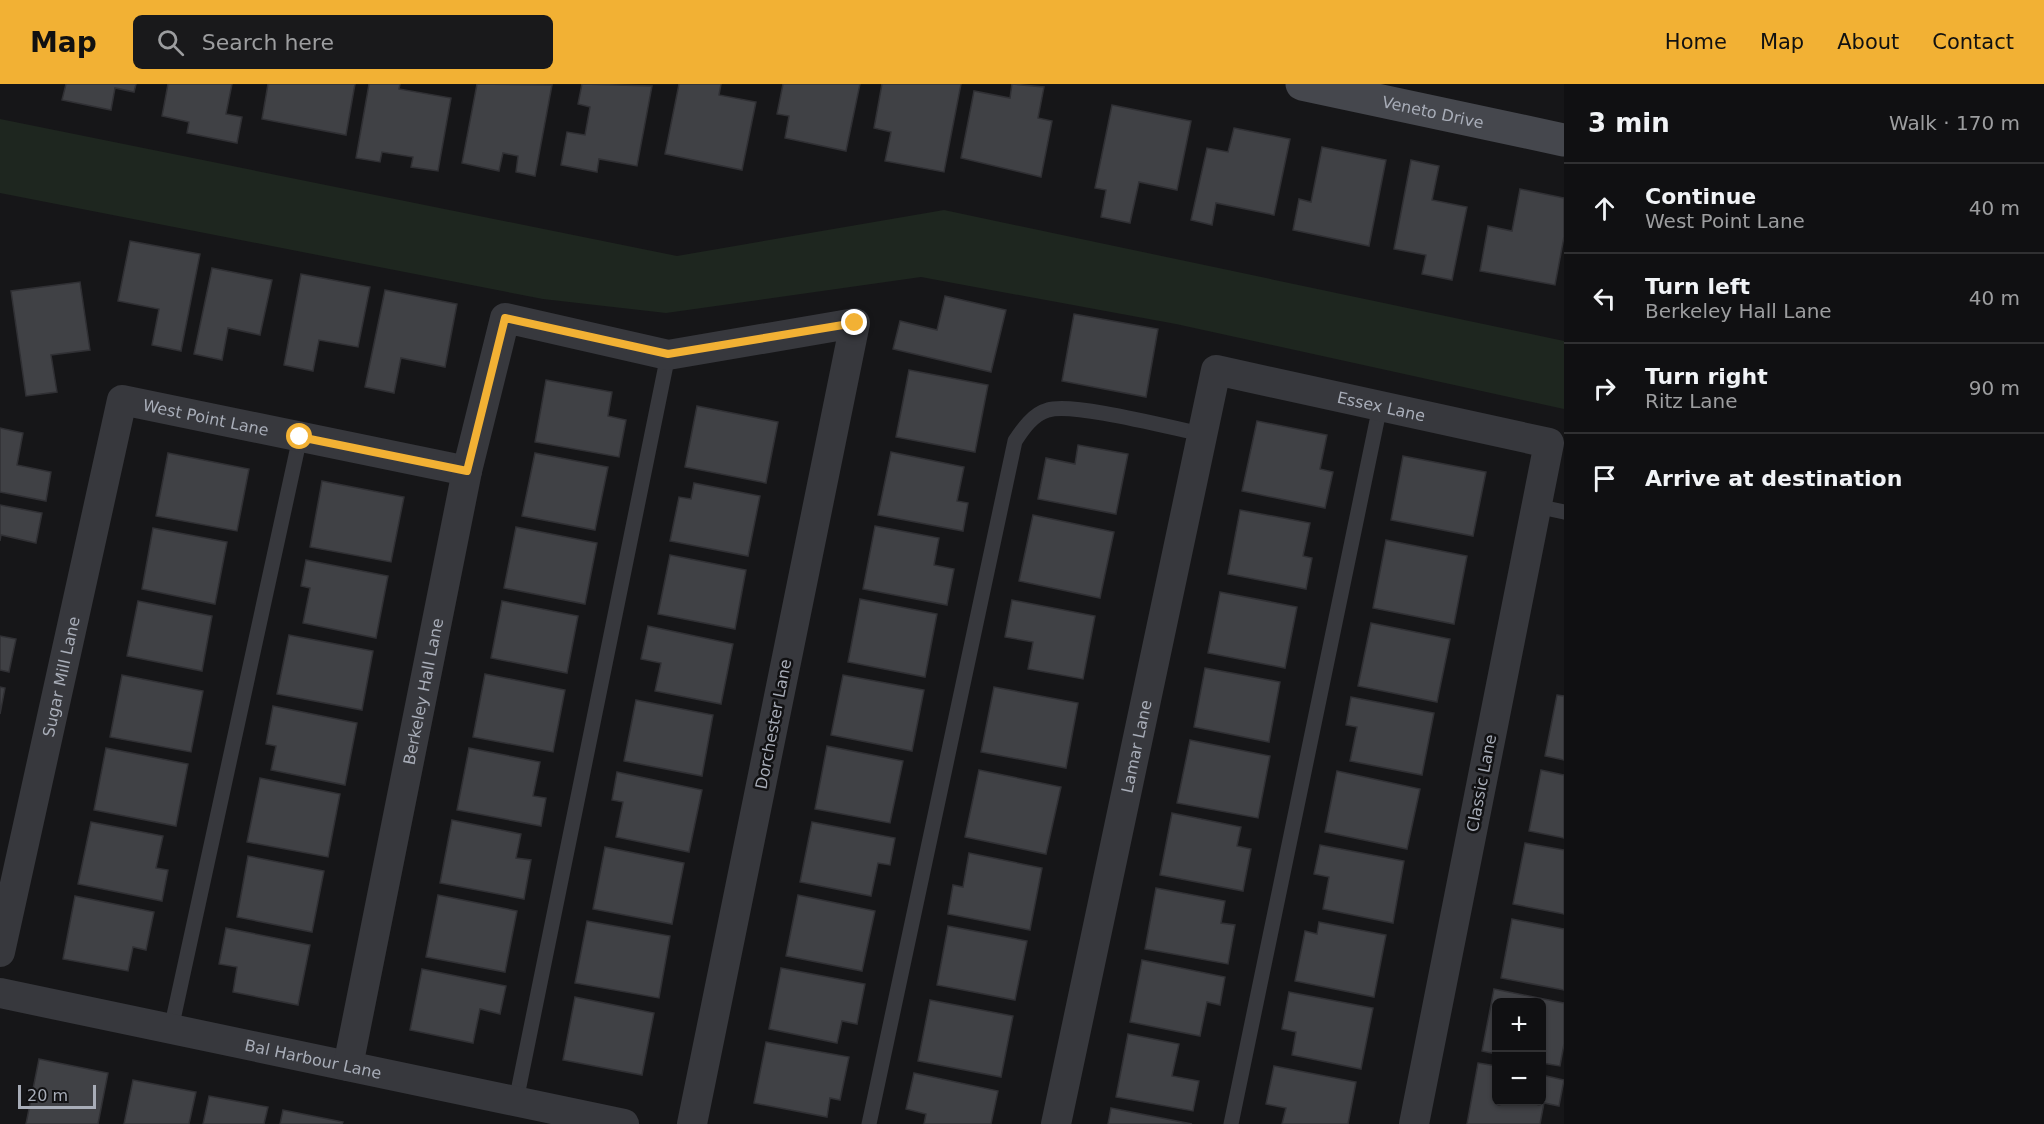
<!DOCTYPE html>
<html lang="en">
<head>
<meta charset="utf-8">
<style>
  body { margin:0; font-family:"DejaVu Sans",sans-serif; background:#19191b; color:#f1f3f6 }
  .controls { position:absolute; right:18px; bottom:18px; display:grid; overflow:hidden; border-radius:9px; box-shadow:0 2px 4px #0004 }
  .controls button { width:54px; height:54px; display:grid; place-items:center; padding:0; border:0; border-bottom:2px solid #303032; background:#101012; color:#f1f3f6; font:30px sans-serif }
  .scale { position:absolute; left:18px; bottom:15px; width:78px; box-sizing:border-box; padding-left:6px; border:3px solid #a8adb8; border-top:0; font-size:16px; line-height:21px; white-space:nowrap; color:#a8adb8; -webkit-text-stroke:4px #111113; paint-order:stroke }
  .stop { position:absolute; width:18px; height:18px; margin:-14px; border:4px solid #f2b134; border-radius:50%; background:#fff }
  .stop.end { background:#f2b134; border-color:#fff; box-shadow:0 2px 6px #0008 }
  .list { margin:0; padding:0; list-style:none }
  h2 { display:flex; justify-content:space-between; align-items:center; height:78px; margin:0; padding:0 24px; font-size:26px }
  h2 small { font-size:20px; font-weight:400; color:#9c9d9f }
  .list li { display:grid; grid-template-columns:39px 1fr auto; gap:18px; align-items:center; box-sizing:border-box; height:90px; padding:0 24px; border-top:2px solid #303032 }
  .list b { display:block; font-size:22px; white-space:nowrap }
  .list p { margin:0; font-size:20px; white-space:nowrap; color:#9c9d9f }
  .list em { font-size:20px; font-style:normal; color:#9c9d9f }
  .icon { flex:none; width:33px; height:33px; fill:none; stroke:currentColor; stroke-width:2; stroke-linecap:round; stroke-linejoin:round }
  .map { position:relative; flex:none; width:1564px; height:1040px; overflow:hidden }
  header { display:flex; align-items:center; gap:36px; box-sizing:border-box; height:84px; padding:0 30px; background:#f2b134; color:#111 }
  header strong { font-size:28px }
  nav { display:flex; gap:33px; margin-inline-start:auto; font-size:21px }
  .search { width:420px; height:54px; background:#19191b; display:flex; align-items:center; gap:15px; box-sizing:border-box; padding:0 21px; border-radius:9px; color:#9c9d9f; font-size:22px }
  main { display:flex }
  aside { flex:1; background:#101012 }
  .map>svg:first-child { display:block }
  .green { fill:#1e261f }
  .building { fill:#404145; stroke:#303034; stroke-width:1.5 }
  .lines { fill:none; stroke-linecap:round; stroke-linejoin:round }
  .lane { stroke:#37383d; stroke-width:15 }
  .street { stroke:#37383d; stroke-width:30 }
  .secondary { stroke:#45474d; stroke-width:33 }
  .route { stroke:#f2b134; stroke-width:8 }
  .labels { text-anchor:middle; stroke-width:5; stroke-linejoin:round; paint-order:stroke }
  .street-label { font-size:16px; fill:#a8adb8; stroke:#111113 }
</style>
</head>
<body>
<header>
<strong>Map</strong>
<div class="search"><svg class="icon" aria-label="search" viewBox="0 0 24 24"><circle cx="10" cy="10" r="6"/><path d="M15 15l6 6"/></svg>Search here</div>
<nav><a>Home</a><a>Map</a><a>About</a><a>Contact</a></nav>
</header>
<main>
<div class="map">
<svg width="1564" height="1040" viewBox="0 0 1564 1040">
  <rect width="100%" height="100%" fill="#161618"/>
  <path class="green" d="M0,35L677,172L944,126L1564,257V325L1176,240L921,193L666,229L543,215L0,109Z"/>
  <path class="building" d="M66,0H136L134,8L115,4L111,26L62,16Z
    M168,0H232L226,30L242,33L237,59L187,49L189,38L162,32Z
    M268,0H355L346,51L262,35Z
    M369,0H400L399,5L451,14L438,87L411,83L413,73L382,68L380,78L356,74Z
    M477,0L552,1L535,92L516,88L518,72L503,69L499,87L462,79Z
    M582,0L652,2L637,82L599,75L597,88L561,81L567,48L585,51L590,23L578,20Z
    M679,0H721L719,11L756,18L742,86L665,70Z
    M783,0H860L846,67L785,54L789,32L777,30Z
    M882,0H961L944,88L885,77L891,48L874,44Z
    M1012,0L1044,3L1038,34L1052,37L1041,93L961,74L974,7L1010,14Z
    M1112,21L1191,37L1177,106L1139,98L1130,139L1101,133L1106,106L1095,104Z
    M1234,44L1290,55L1274,131L1216,119L1212,141L1191,136L1207,64L1228,68Z
    M1322,63L1386,76L1369,162L1293,146L1299,115L1311,118Z
    M1411,76L1439,82L1432,116L1467,123L1452,196L1422,190L1426,171L1394,165Z
    M1520,105L1564,114V153L1555,201L1480,187L1488,142L1512,147Z
    M130,157L200,170L181,267L152,261L159,225L118,217Z
    M212,184L272,196L260,251L228,244L222,276L194,270Z
    M301,190L370,203L358,263L319,256L313,287L284,281Z
    M80,198L90,266L51,271L57,308L26,312L11,207Z
    M385,206L457,220L445,283L401,274L394,309L365,303Z
    M945,212L1006,226L991,288L893,265L900,237L937,246Z
    M1074,230L1158,245L1146,313L1062,297Z
    M909,286L988,301L975,368L896,353Z
    M546,296L612,308L608,332L626,336L619,373L535,358Z
    M697,322L778,338L766,399L685,383Z
    M1257,337L1327,351L1320,385L1333,388L1325,424L1242,407Z
    M0,344L23,349L17,381L51,388L46,417L0,408Z
    M1078,361L1128,370L1116,430L1038,415L1046,374L1075,380Z
    M891,368L964,383L957,417L968,419L963,447L878,431Z
    M168,369L249,385L237,447L156,432Z
    M535,369L608,383L595,446L522,432Z
    M1403,372L1486,388L1473,452L1391,436Z
    M322,397L404,413L391,478L310,463Z
    M694,399L760,412L748,472L670,457L679,413L691,415Z
    M0,421L42,429L36,459L1,451L0,457Z
    M1240,426L1310,439L1303,472L1312,474L1306,505L1228,490Z
    M1033,431L1114,448L1100,514L1019,497Z
    M875,442L939,454L934,481L954,485L947,521L863,505Z
    M516,443L597,459L585,520L504,504Z
    M153,444L227,458L215,520L142,505Z
    M1386,456L1467,472L1454,540L1373,524Z
    M670,471L746,486L735,545L658,530Z
    M306,476L388,492L376,554L303,539L310,504L301,502Z
    M1220,508L1297,523L1285,584L1208,569Z
    M860,515L937,530L925,593L848,578Z
    M1012,516L1095,532L1083,595L1028,585L1033,558L1005,553Z
    M138,517L212,532L202,587L127,572Z
    M502,517L578,532L567,589L491,574Z
    M1371,539L1450,555L1437,618L1358,602Z
    M648,542L733,560L721,620L655,607L661,579L641,575Z
    M289,551L373,567L362,626L277,610Z
    M0,552L16,555L9,588L0,586Z
    M1205,584L1280,598L1269,658L1194,643Z
    M485,590L565,606L553,668L473,653Z
    M122,591L203,607L191,668L110,653Z
    M843,591L924,606L912,667L831,651Z
    M0,603L5,604L0,630Z
    M994,603L1078,619L1066,684L981,668Z
    M1557,611L1564,612V676L1545,672Z
    M1351,613L1434,629L1422,691L1350,677L1357,643L1346,641Z
    M636,616L713,631L702,692L624,677Z
    M273,622L357,639L345,701L271,686L276,662L266,660Z
    M1190,656L1270,672L1258,734L1177,719Z
    M827,662L903,677L890,739L815,725Z
    M106,664L188,680L176,742L94,726Z
    M469,664L540,678L533,712L546,714L541,742L457,726Z
    M979,686L1061,703L1046,770L965,753Z
    M1541,686L1564,691V754L1529,747Z
    M1337,687L1420,705L1407,765L1325,748Z
    M617,688L702,706L689,768L616,753L623,718L612,716Z
    M260,694L340,710L328,773L247,758Z
    M1172,729L1241,743L1237,762L1251,765L1243,807L1160,791Z
    M452,736L521,750L516,774L531,776L524,815L440,799Z
    M91,738L163,752L156,784L168,786L162,817L78,800Z
    M812,738L895,754L890,781L878,779L871,812L800,798Z
    M1525,759L1564,766V830L1513,820Z
    M1320,761L1404,777L1393,839L1323,825L1329,793L1314,790Z
    M605,763L684,779L672,840L593,825Z
    M969,769L1042,784L1030,846L948,830L953,801L963,803Z
    M248,772L324,787L312,848L237,833Z
    M1156,804L1225,817L1221,839L1235,841L1228,880L1145,865Z
    M438,811L517,827L505,888L426,873Z
    M798,811L875,827L862,887L786,872Z
    M75,812L154,828L146,866L133,863L128,887L63,875Z
    M1512,835L1564,845V906L1501,894Z
    M587,837L670,852L659,914L575,899Z
    M1319,838L1386,851L1374,913L1295,897L1305,847L1317,850Z
    M948,842L1027,857L1015,916L937,901Z
    M226,844L310,861L298,921L233,908L237,883L219,880Z
    M1142,876L1225,893L1220,921L1207,918L1200,952L1130,938Z
    M781,884L865,900L857,940L842,937L837,959L769,945Z
    M422,885L506,902L500,930L480,925L473,959L410,946Z
    M1494,905L1564,919V960L1560,982L1542,979V918H1496V970L1482,967Z
    M1289,908L1373,924L1361,985L1292,971L1296,948L1282,945Z
    M575,913L654,929L642,991L563,976Z
    M930,916L1013,932L1001,993L918,977Z
    M1128,950L1179,960L1172,992L1199,997L1193,1027L1116,1013Z
    M766,958L849,973L840,1016L830,1014L827,1033L754,1019Z
    M39,975L108,989L98,1040H26Z
    M1478,979L1496,982V1018H1542V991L1564,996L1559,1022L1544,1019L1540,1040H1467Z
    M1274,982L1356,998L1348,1040H1282L1286,1024L1266,1020Z
    M914,989L998,1007L991,1040H924L926,1030L906,1025Z
    M133,996L196,1008L189,1040H124Z
    M209,1012L268,1023L264,1040H203Z
    M1111,1024L1192,1040H1108Z
    M283,1026L343,1038L342,1040H280Z"/>
  <g class="lines">
    <path class="lane" d="M1536,422L1564,428
      M171,945L300,353
      M516,1017L668,271
      M869,1040L1015,357C1023,345 1033,330 1048,326C1073,318 1172,344 1202,350
      M1231,1040L1380,322"/>
    <g class="street">
      <path id="s1" d="M0,868L122,316L467,387"/>
      <path id="s2" d="M0,909L624,1040"/>
      <path id="s3" d="M348,982L467,387L505,234L668,271L855,239L692,1040"/>
      <path id="s4" d="M1056,1040L1216,286L1549,359L1414,1040"/>
    </g>
    <path class="secondary" id="s5" d="M1302,0L1564,56"/>
  </g>
  <g class="lines">
    <path class="route" d="M300,353L467,387L505,234L668,270L855,239"/>
  </g>
  <g class="labels">
    <g class="street-label">
      <text dy="6" stroke="none"><textPath href="#s5" startOffset="134">Veneto Drive</textPath></text>
      <text dy="6" stroke="none"><textPath href="#s4" startOffset="940">Essex Lane</textPath></text>
      <text dy="6" stroke="none"><textPath href="#s1" startOffset="651">West Point Lane</textPath></text>
      <text dy="6" stroke="none"><textPath href="#s1" startOffset="282">Sugar Mill Lane</textPath></text>
      <text dy="6" stroke="none"><textPath href="#s3" startOffset="382">Berkeley Hall Lane</textPath></text>
      <text transform="translate(773 640) rotate(-79)" y="6">Dorchester Lane</text>
      <text dy="6" stroke="none"><textPath href="#s4" startOffset="386">Lamar Lane</textPath></text>
      <text transform="translate(1481 699) rotate(-79)" y="6">Classic Lane</text>
      <text dy="6" stroke="none"><textPath href="#s2" startOffset="320">Bal Harbour Lane</textPath></text>
    </g>
  </g>
</svg>
<div class="controls">
<button>+</button>
<button>−</button>
</div>
<div class="scale">20 m</div>
<div class="stop" style="left:300px;top:353px"></div>
<div class="stop end" style="left:855px;top:239px"></div>
</div>
<aside>
<h2>3 min<small>Walk · 170 m</small></h2>
<ul class="list">
<li><svg class="icon" aria-label="ahead" viewBox="0 0 24 24"><path d="M12 20V5M6 11l6-6 6 6"/></svg><div><b>Continue</b><p>West Point Lane</p></div><em>40 m</em></li>
<li><svg class="icon" aria-label="left" viewBox="0 0 24 24"><path d="M17 20v-9H6M10 6l-5 5 5 5"/></svg><div><b>Turn left</b><p>Berkeley Hall Lane</p></div><em>40 m</em></li>
<li><svg class="icon" aria-label="right" viewBox="0 0 24 24"><path d="M7 20v-9h11M14 6l5 5-5 5"/></svg><div><b>Turn right</b><p>Ritz Lane</p></div><em>90 m</em></li>
<li><svg class="icon" aria-label="arrive" viewBox="0 0 24 24"><path d="M6 21V4h12l-3 4 3 4H6"/></svg><div><b>Arrive at destination</b></div></li>
</ul>
</aside>
</main>
</body>
</html>
